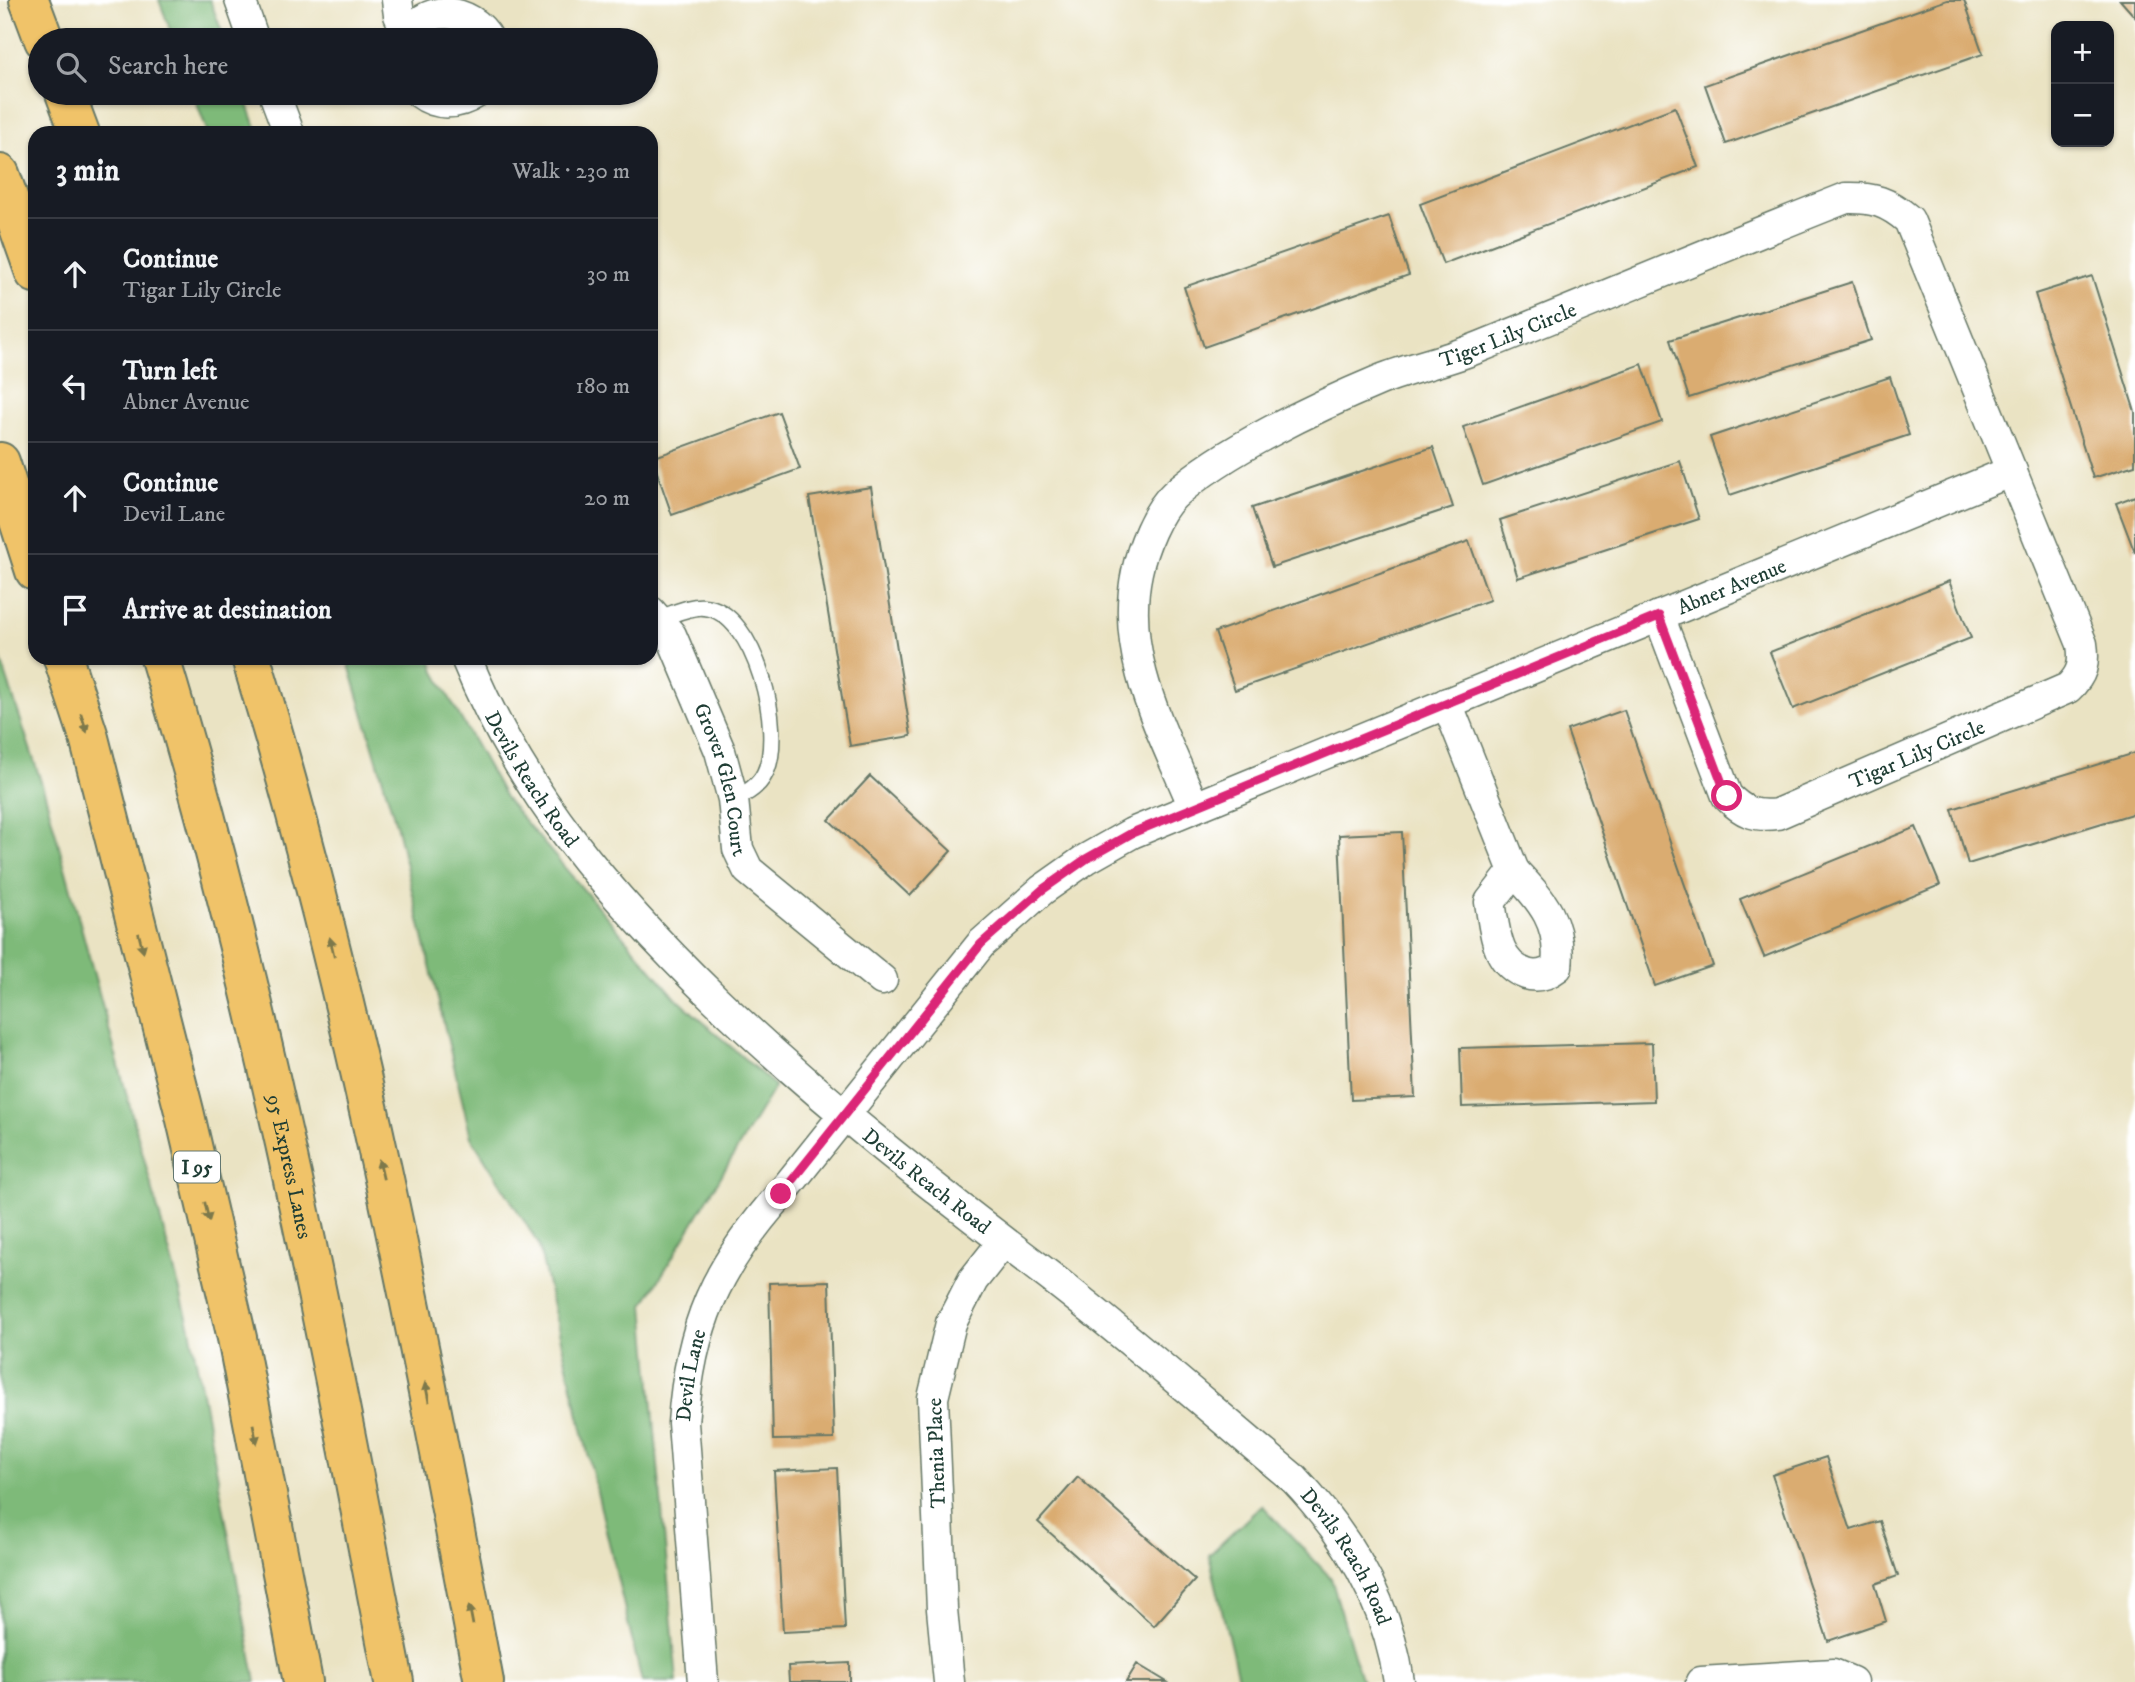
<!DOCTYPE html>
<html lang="en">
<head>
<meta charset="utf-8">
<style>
  body { margin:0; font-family:"IM FELL DW Pica",serif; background:#20242c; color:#f1f3f6 }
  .controls { position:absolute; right:21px; top:21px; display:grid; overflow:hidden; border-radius:14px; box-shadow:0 2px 5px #0004 }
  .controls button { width:63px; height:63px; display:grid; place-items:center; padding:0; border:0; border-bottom:2px solid #363941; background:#171b24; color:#f1f3f6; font:35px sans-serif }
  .stop { position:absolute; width:21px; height:21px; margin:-16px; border:5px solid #db2777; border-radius:50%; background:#fff }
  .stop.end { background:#db2777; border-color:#fff; box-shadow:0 2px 7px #0008 }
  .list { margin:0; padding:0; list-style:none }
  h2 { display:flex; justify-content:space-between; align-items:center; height:91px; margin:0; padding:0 28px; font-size:30px }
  h2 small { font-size:23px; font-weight:400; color:#9ea1a6 }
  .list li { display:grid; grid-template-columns:46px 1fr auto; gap:21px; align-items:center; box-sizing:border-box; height:112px; padding:0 28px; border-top:2px solid #363941 }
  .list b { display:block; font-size:26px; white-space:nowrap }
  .list p { margin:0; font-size:23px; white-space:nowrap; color:#9ea1a6 }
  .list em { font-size:23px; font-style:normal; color:#9ea1a6 }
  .icon { flex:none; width:38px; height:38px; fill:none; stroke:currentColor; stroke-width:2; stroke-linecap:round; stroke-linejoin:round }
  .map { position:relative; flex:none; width:2135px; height:1682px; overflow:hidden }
  .search { position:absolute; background:#171b24; box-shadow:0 2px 5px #0004; left:28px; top:28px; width:630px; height:77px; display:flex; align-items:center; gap:18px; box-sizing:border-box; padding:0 24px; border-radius:38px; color:#9ea1a6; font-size:26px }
  .panel { position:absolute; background:#171b24; box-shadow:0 2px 5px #0004; left:28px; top:126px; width:630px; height:539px; border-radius:21px }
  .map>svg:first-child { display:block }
  .forest { fill:#7eba79; stroke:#4e7c56; stroke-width:2 }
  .building { fill:#daac71 }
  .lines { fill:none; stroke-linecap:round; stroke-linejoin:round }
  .service-casing { stroke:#676; stroke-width:19 }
  .minor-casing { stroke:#676; stroke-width:33 }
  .motorway-casing { stroke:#676; stroke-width:42 }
  .service { stroke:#fff; stroke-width:16 }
  .minor { stroke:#fff; stroke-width:30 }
  .motorway { stroke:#f0c369; stroke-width:38 }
  .oneway { fill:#7d794c }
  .route { stroke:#db2777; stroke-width:9 }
  .labels { text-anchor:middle; stroke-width:5; stroke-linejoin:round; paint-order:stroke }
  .shield { fill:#fff; stroke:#627771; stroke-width:2 }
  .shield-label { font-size:19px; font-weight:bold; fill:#1f3d34 }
  .street-label { font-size:21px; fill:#1f3d34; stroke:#fff }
</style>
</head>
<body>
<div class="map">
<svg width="2135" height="1682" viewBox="0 0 2135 1682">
  <rect width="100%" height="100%" fill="#fff"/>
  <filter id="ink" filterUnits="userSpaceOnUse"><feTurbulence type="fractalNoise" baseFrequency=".0143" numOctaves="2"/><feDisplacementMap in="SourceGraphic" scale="14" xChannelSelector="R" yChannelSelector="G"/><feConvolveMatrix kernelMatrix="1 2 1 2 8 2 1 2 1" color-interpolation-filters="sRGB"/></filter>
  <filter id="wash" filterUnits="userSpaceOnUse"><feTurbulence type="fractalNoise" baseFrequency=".00686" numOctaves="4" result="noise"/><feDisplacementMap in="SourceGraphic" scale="28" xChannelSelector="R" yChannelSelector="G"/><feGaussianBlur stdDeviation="1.57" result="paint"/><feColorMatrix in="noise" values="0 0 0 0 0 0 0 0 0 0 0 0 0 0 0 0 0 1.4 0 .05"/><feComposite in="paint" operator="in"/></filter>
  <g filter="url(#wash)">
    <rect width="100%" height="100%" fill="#eae3c3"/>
    <path class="forest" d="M159,0H210L225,40H174Z
      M193,93H244L258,133H208Z
      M0,657L45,794L190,1328L256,1682H0Z
      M347,658H431L435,672L506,799L675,997L775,1086L644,1305L677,1682H642L538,1243L471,1137L396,824Z
      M1262,1505L1331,1578L1362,1682H1239L1209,1555Z"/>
    <g id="blocks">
      <path class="building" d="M1947,0H1964L1983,54L1726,144L1705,85Z
        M2120,0H2135V17Z
        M1675,107L1698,167L1443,264L1420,204Z
        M1389,216L1409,275L1204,347L1184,287Z
        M2092,276L2135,412V465L2093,478L2035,294Z
        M1852,282L1871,340L1689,398L1670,340Z
        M1642,364L1662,422L1483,485L1463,427Z
        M1890,377L1909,435L1730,495L1710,437Z
        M779,412L800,469L672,515L652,458Z
        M1433,447L1453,507L1272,567L1252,508Z
        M1680,461L1699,519L1518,578L1500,520Z
        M871,487L911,736L850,746L809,497Z
        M2135,496V553L2116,503Z
        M1469,541L1490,600L1235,690L1215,632Z
        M1949,581L1971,638L1793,709L1770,652Z
        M1624,710L1713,966L1655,986L1567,730Z
        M2135,753V813L1968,864L1952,809Z
        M870,776L951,851L910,896L829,820Z
        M1916,827L1940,885L1764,957L1740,899Z
        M1402,832L1415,1097L1351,1100L1339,835Z
        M1652,1043L1654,1101L1462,1107L1460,1048Z
        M829,1281L834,1439L773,1440L769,1283Z
        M1826,1457L1851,1530L1880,1521L1898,1576L1875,1584L1886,1621L1828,1641L1772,1475Z
        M837,1468L845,1629L783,1632L774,1471Z
        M1078,1477L1195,1580L1154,1626L1038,1522Z
        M850,1663V1682H789L788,1666Z
        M1137,1664L1167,1682H1126Z"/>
    </g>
  </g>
  <g filter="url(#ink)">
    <use href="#blocks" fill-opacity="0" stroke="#676" stroke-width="2"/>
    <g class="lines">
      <g class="service-casing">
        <path id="service" d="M657,619C670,616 690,605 704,607C756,611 785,733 765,773C759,786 746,794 733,799"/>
      </g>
      <g class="minor-casing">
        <g id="minor">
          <path d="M240,0L254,40"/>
          <path d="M397,0L399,15L408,35"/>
          <path d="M406,40C423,2 471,7 489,40"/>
          <path d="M274,93L289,133"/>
          <path d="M420,93C437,106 458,105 476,93"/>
          <path id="s1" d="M651,612L671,635L720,751L733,799L738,849L748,870L882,980"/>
          <path id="s2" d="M466,658C520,792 612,899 715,999C820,1100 932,1187 1048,1275C1132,1339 1212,1411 1294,1479C1348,1536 1388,1603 1399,1682"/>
          <path d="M1447,703L1514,871"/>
          <path id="s3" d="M1194,807C1163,732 1119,656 1137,572C1142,548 1156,512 1174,495C1224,450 1318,406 1380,380C1413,367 1449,360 1482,346C1604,297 1724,246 1846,198C1873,197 1888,202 1909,220L2082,644C2085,664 2082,675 2068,688L1777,814C1754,817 1743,812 1727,796L1659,616"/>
          <path d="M1514,871C1543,902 1562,923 1557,967C1548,974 1538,978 1526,974C1495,963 1495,930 1490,902Z"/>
          <path id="s4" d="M703,1682L683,1423C690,1325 716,1267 781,1194L981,944L1042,890L1086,859L1132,833L2012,471"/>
          <path d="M949,1682L942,1609L933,1398L951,1323L973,1280L1003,1242"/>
          <path d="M1701,1682L1833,1674L1852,1682"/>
        </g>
      </g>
      <g class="motorway-casing">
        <g id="motorway">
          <path d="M29,0L44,40"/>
          <path d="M65,93L80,133"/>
          <path d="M0,174L35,273"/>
          <path d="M0,462L35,571"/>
          <path d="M63,658L88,734L184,1111L237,1338L303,1682"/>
          <path id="s5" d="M160,658C262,994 327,1338 394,1682"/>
          <path d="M251,658C353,993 419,1338 484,1682"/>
        </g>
      </g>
      <use href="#service" class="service"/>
      <use href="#minor" class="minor"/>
      <use href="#motorway" class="motorway"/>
    </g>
    <defs><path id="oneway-solid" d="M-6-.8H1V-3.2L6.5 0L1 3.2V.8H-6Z" transform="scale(1.75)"/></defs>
    <g class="oneway">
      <use href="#oneway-solid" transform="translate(84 723) rotate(72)"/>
      <use href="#oneway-solid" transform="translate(141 943) rotate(76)"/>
      <use href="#oneway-solid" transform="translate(332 947) rotate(-103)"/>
      <use href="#oneway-solid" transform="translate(381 1169) rotate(-103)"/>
      <use href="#oneway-solid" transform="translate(207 1212) rotate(77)"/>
      <use href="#oneway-solid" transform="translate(427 1392) rotate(-101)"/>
      <use href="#oneway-solid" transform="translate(255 1434) rotate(79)"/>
      <use href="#oneway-solid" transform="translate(471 1615) rotate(-101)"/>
    </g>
  </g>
  <g class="lines" filter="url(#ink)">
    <path class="route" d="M781,1194L981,944L1042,890L1086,859L1132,833L1659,616L1727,796"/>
  </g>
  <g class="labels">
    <rect class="shield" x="174" y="1151.5" width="46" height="31" rx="5"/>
    <g class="shield-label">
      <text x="197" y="1174">I 95</text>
    </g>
    <g class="street-label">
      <text dy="7" stroke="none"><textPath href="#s3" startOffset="705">Tiger Lily Circle</textPath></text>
      <text dy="7" stroke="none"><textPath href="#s4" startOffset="1671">Abner Avenue</textPath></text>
      <text transform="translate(1917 754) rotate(-23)" y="7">Tigar Lily Circle</text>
      <text dy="7" stroke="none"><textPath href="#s2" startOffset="138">Devils Reach Road</textPath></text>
      <text dy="7" stroke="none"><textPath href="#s1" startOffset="184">Grover Glen Court</textPath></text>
      <text dy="7" stroke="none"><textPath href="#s5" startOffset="525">95 Express Lanes</textPath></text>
      <text dy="7" stroke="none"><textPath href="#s2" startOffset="705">Devils Reach Road</textPath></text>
      <text dy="7" stroke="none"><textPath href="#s4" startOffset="308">Devil Lane</textPath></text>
      <text transform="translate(936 1453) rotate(-92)" y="7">Thenia Place</text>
      <text dy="7" stroke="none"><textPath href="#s2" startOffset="1272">Devils Reach Road</textPath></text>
    </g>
  </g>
</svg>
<div class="controls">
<button>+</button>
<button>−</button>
</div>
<div class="stop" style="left:1727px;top:796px"></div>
<div class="stop end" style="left:781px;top:1194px"></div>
<div class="search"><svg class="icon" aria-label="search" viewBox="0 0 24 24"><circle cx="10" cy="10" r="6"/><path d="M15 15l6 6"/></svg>Search here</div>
<section class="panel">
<h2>3 min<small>Walk · 230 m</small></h2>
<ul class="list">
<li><svg class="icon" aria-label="ahead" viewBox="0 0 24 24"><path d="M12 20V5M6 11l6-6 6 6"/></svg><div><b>Continue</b><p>Tigar Lily Circle</p></div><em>30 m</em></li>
<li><svg class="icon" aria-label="left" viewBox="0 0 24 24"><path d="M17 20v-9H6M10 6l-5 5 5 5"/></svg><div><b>Turn left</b><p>Abner Avenue</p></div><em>180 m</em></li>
<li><svg class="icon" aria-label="ahead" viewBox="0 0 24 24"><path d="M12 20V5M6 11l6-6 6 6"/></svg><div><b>Continue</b><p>Devil Lane</p></div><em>20 m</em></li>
<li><svg class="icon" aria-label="arrive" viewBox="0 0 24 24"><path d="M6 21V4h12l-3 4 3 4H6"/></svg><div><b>Arrive at destination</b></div></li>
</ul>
</section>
</div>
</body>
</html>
